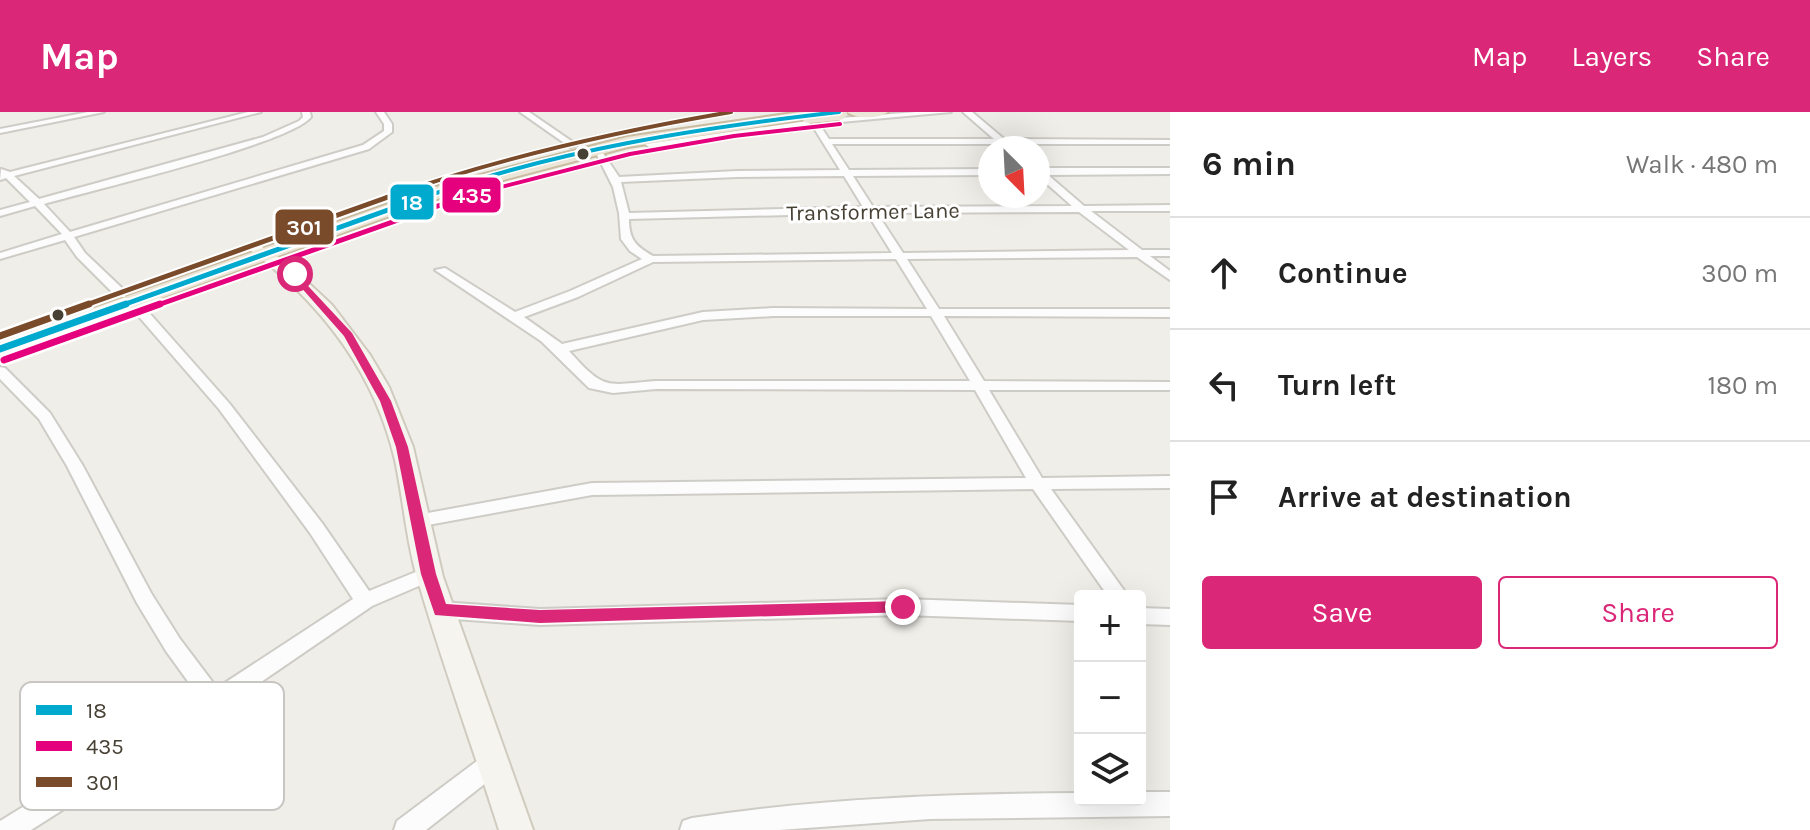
<!DOCTYPE html>
<html lang="en">
<head>
<meta charset="utf-8">
<style>
  body { margin:0; font-family:Karla,sans-serif; background:#f6f6f6; color:#222 }
  .controls { position:absolute; right:24px; bottom:24px; display:grid; overflow:hidden; border-radius:8px; box-shadow:0 8px 32px #0002 }
  .controls button { width:72px; height:72px; display:grid; place-items:center; padding:0; border:0; border-bottom:2px solid #e0e0e0; background:#fff; color:#222; font:40px sans-serif }
  .compass { position:absolute; left:978px; top:24px; width:72px; height:72px; border-radius:50%; background:#fff; box-shadow:0 8px 32px #0002; rotate:156deg }
  .stop { position:absolute; width:24px; height:24px; margin:-18px; border:6px solid #db2777; border-radius:50%; background:#fff }
  .stop.end { background:#db2777; border-color:#fff; box-shadow:0 2px 8px #0008 }
  .list { margin:0; padding:0; list-style:none }
  h2 { display:flex; justify-content:space-between; align-items:center; height:104px; margin:0; padding:0 32px; font-size:34px }
  h2 small { font-size:26px; font-weight:400; color:#767676 }
  .list li { display:grid; grid-template-columns:52px 1fr auto; gap:24px; align-items:center; box-sizing:border-box; height:112px; padding:0 32px; border-top:2px solid #e0e0e0 }
  .list b { display:block; font-size:30px; white-space:nowrap }
  .list em { font-size:26px; font-style:normal; color:#767676 }
  .actions { display:flex; gap:16px; padding:24px 32px }
  .actions a { flex:1; padding:18px 0; border:2px solid #db2777; border-radius:8px; text-align:center; font-size:28px; color:#db2777 }
  .actions .main { background:#db2777; color:#fff }
  .icon { flex:none; width:44px; height:44px; fill:none; stroke:currentColor; stroke-width:2; stroke-linecap:round; stroke-linejoin:round }
  .map { position:relative; flex:none; width:1170px; height:718px; overflow:hidden }
  header { display:flex; align-items:center; gap:48px; box-sizing:border-box; height:112px; padding:0 40px; background:#db2777; color:#fff }
  header strong { font-size:38px }
  nav { display:flex; gap:44px; margin-inline-start:auto; font-size:28px }
  main { display:flex }
  aside { flex:1; background:#fff }
  .map>svg:first-child { display:block }
  .lines { fill:none; stroke-linecap:round; stroke-linejoin:round }
  .street-casing { stroke:#ceccc6; stroke-width:4 }
  .secondary-casing { stroke:#d0cbbf; stroke-width:4 }
  .highway-casing { stroke:#cabca1; stroke-width:4 }
  .street { fill:#fdfcfc; fill-rule:evenodd }
  .secondary { fill:#f6f4ee; fill-rule:evenodd }
  .highway { fill:#ece6d8; fill-rule:evenodd }
  .highway-bridge-casing { stroke:#cabca1; stroke-width:18; stroke-linecap:butt }
  .highway-bridge { stroke:#ece6d8; stroke-width:16 }
  .bus-1-far2-casing { stroke:#fff; stroke-width:7 }
  .bus-1-far1-casing { stroke:#fff; stroke-width:9 }
  .bus-1-casing { stroke:#fff; stroke-width:12 }
  .bus-2-far2-casing { stroke:#fff; stroke-width:7 }
  .bus-2-far1-casing { stroke:#fff; stroke-width:9 }
  .bus-2-casing { stroke:#fff; stroke-width:12 }
  .bus-3-far2-casing { stroke:#fff; stroke-width:7 }
  .bus-3-far1-casing { stroke:#fff; stroke-width:9 }
  .bus-3-casing { stroke:#fff; stroke-width:12 }
  .bus-1-far2 { stroke:#00a9ce; stroke-width:4 }
  .bus-1-far1 { stroke:#00a9ce; stroke-width:5 }
  .bus-1 { stroke:#00a9ce; stroke-width:7 }
  .bus-2-far2 { stroke:#e5007d; stroke-width:4 }
  .bus-2-far1 { stroke:#e5007d; stroke-width:5 }
  .bus-2 { stroke:#e5007d; stroke-width:7 }
  .bus-3-far2 { stroke:#7a4b2a; stroke-width:4 }
  .bus-3-far1 { stroke:#7a4b2a; stroke-width:5 }
  .bus-3 { stroke:#7a4b2a; stroke-width:7 }
  .route { fill:#db2777 }
  .bus-dot { fill:#474034; stroke:#fff; stroke-width:3 }
  .labels { text-anchor:middle; stroke-width:6; stroke-linejoin:round; paint-order:stroke }
  .far-street-label { font-size:22px; fill:#474034; stroke:#fff }
  .key { fill:#fff; stroke:#c8c6c2; stroke-width:2 }
  .key-label { font-size:22px; fill:#474034 }
  .line-badge { stroke:#fff; stroke-width:3 }
  .badge-label { font-size:22px; text-anchor:middle; font-weight:bold; fill:#fff }
</style>
</head>
<body>
<header>
<strong>Map</strong>
<nav><a>Map</a><a>Layers</a><a>Share</a></nav>
</header>
<main>
<div class="map">
<svg width="1170" height="718" viewBox="0 0 1170 718">
  <rect width="100%" height="100%" fill="#f0eee8"/>
  <g class="lines">
    <g class="street-casing">
      <path id="street" d="M88,0H104L0,21V17Z
        M248,0H261L14,64L39,87L263,25L299,9L303,5L302,0H310L311,5C290,32 89,79 44,92L70,120L363,33L384,19V12L376,0H384L392,12V20L369,37L74,125L85,141L125,179V185H117L77,145L65,128L0,147V141L62,122L35,94L0,104V98L30,90L6,66L0,68L1,57L10,60Z
        M520,0H529L577,33L570,35Z
        M916,0H951L819,12L829,27H994L963,0H972L1004,27L1170,28V32H832L849,58L990,57V63L853,64L873,95L1072,94L1038,64V56H1170V62L1048,63L1084,94L1170,93V99H1091L1142,138H1170V144H1150L1170,159V168L1137,145L907,147L939,197H1170V205L944,204L984,269L1170,270V278H989L1042,366L1170,364V376L1051,377L1128,484H1108L1033,377L592,383L417,415L411,413L408,409L411,405L417,403L592,371L1026,366L975,278L656,277L613,281L589,276L541,229L435,158L445,156L515,200L570,179L642,147L630,139L621,127L619,101L613,75L593,35H599L619,65L737,59L840,58L812,13L649,35L645,32L814,8ZM844,64L863,95L629,101L621,70L737,65ZM1079,100L1129,138L903,141L877,101ZM867,101L892,141L653,144C635,134 629,127 629,107ZM896,147L927,197L773,196L703,200L562,232L524,205L578,185L653,150ZM773,204H931L970,269H656C605,273 605,279 569,239L703,208Z
        M132,185L136,186L229,291L322,411L369,479L428,455L435,457L437,462L435,467L372,494L223,596L31,718H0V709L200,586L166,539L137,491L67,354L39,307L0,267V255L5,256L50,301L83,354L151,481L180,527L217,576L353,487L310,421L219,297L128,192L126,189Z
        M903,487L1080,493V509L903,503L540,513L441,506L434,504L431,498L434,492L441,490L540,497Z
        M1140,496L1170,497V513L1140,512Z
        M493,640L501,643L504,651L501,659L426,718H394L397,709L485,643Z
        M1140,680H1170V704L930,707L779,718H680L683,709L692,706C821,686 950,682 1080,681V688H1140Z"/>
    </g>
    <g class="secondary-casing">
      <path id="secondary" d="M254,130L285,149L332,193L370,243L389,275L413,335L443,465L533,718H499C472,633 441,548 416,462C406,425 403,386 395,348C374,259 321,191 249,137L247,134Z"/>
    </g>
    <g class="highway-casing">
      <path id="highway" d="M800,0H814L816,3L809,7L628,35L454,81L0,244V229L442,73L627,25Z
        M847,0H888C879,7 856,7 847,0Z"/>
    </g>
    <use href="#street" class="street"/>
    <use href="#secondary" class="secondary"/>
    <use href="#highway" class="highway"/>
    <g class="highway-bridge-casing">
      <path id="highway-bridge" d="M809,3L839,0"/>
    </g>
    <use href="#highway-bridge" class="highway-bridge"/>
    <g class="bus-1-far2-casing">
      <path id="bus-1-far2" d="M422,86C556,38 698,16 839,0"/>
    </g>
    <g class="bus-1-far1-casing">
      <path id="bus-1-far1" d="M120,194L427,84"/>
    </g>
    <g class="bus-1-casing">
      <path id="bus-1" d="M0,237L126,192"/>
    </g>
    <g class="bus-2-far2-casing">
      <path id="bus-2-far2" d="M458,86L630,42L734,24L840,12"/>
    </g>
    <g class="bus-2-far1-casing">
      <path id="bus-2-far1" d="M155,194L466,84"/>
    </g>
    <g class="bus-2-casing">
      <path id="bus-2" d="M4,248L160,192"/>
    </g>
    <g class="bus-3-far2-casing">
      <path id="bus-3-far2" d="M385,86C498,46 613,20 731,0"/>
    </g>
    <g class="bus-3-far1-casing">
      <path id="bus-3-far1" d="M83,194L391,84"/>
    </g>
    <g class="bus-3-casing">
      <path id="bus-3" d="M0,224L89,192"/>
    </g>
    <use href="#bus-1-far2" class="bus-1-far2"/>
    <use href="#bus-1-far1" class="bus-1-far1"/>
    <use href="#bus-1" class="bus-1"/>
    <use href="#bus-2-far2" class="bus-2-far2"/>
    <use href="#bus-2-far1" class="bus-2-far1"/>
    <use href="#bus-2" class="bus-2"/>
    <use href="#bus-3-far2" class="bus-3-far2"/>
    <use href="#bus-3-far1" class="bus-3-far1"/>
    <use href="#bus-3" class="bus-3"/>
  </g>
  <path class="route" d="M295,160L352,221L391,289L408,335L436,462L446,492L540,498L903,489L911,495L909,500L540,511L435,503L421,462L396,335L380,289L344,224L291,164Z"/>
  <g class="bus-dot">
    <circle cx="583" cy="42" r="7"/>
    <circle cx="58" cy="203" r="7"/>
  </g>
  <g class="labels">
    <g class="far-street-label">
      <text transform="translate(873 99) rotate(-1)" y="8">Transformer Lane</text>
    </g>
  </g>
  <rect x="20" y="570" width="264" height="128" rx="12" class="key"/>
  <rect x="36" y="593" width="36" height="10" fill="#00a9ce"/>
  <rect x="36" y="629" width="36" height="10" fill="#e5007d"/>
  <rect x="36" y="665" width="36" height="10" fill="#7a4b2a"/>
  <g class="key-label">
    <text x="86" y="606">18</text>
    <text x="86" y="642">435</text>
    <text x="86" y="678">301</text>
  </g>
  <g class="line-badge">
    <rect x="441" y="64" width="61" height="38" rx="8" fill="#e5007d"/>
    <rect x="389" y="71" width="46" height="38" rx="8" fill="#00a9ce"/>
    <rect x="274" y="96" width="61" height="38" rx="8" fill="#7a4b2a"/>
  </g>
  <g class="badge-label">
    <text x="472" y="91">435</text>
    <text x="412" y="98">18</text>
    <text x="304" y="123">301</text>
  </g>
</svg>
<div class="controls">
<button>+</button>
<button>−</button>
<button><svg class="icon" aria-label="layers" viewBox="0 0 24 24"><path d="M12 4l9 5-9 5-9-5zM3 14l9 5 9-5"/></svg></button>
</div>
<svg class="compass" viewBox="-18 -18 36 36"><path d="M0-13l5 13h-10z" fill="#e53935"/><path d="M0 13l5-13h-10z" fill="#767676"/></svg>
<div class="stop" style="left:295px;top:162px"></div>
<div class="stop end" style="left:903px;top:495px"></div>
</div>
<aside>
<h2>6 min<small>Walk · 480 m</small></h2>
<ul class="list">
<li><svg class="icon" aria-label="ahead" viewBox="0 0 24 24"><path d="M12 20V5M6 11l6-6 6 6"/></svg><div><b>Continue</b></div><em>300 m</em></li>
<li><svg class="icon" aria-label="left" viewBox="0 0 24 24"><path d="M17 20v-9H6M10 6l-5 5 5 5"/></svg><div><b>Turn left</b></div><em>180 m</em></li>
<li><svg class="icon" aria-label="arrive" viewBox="0 0 24 24"><path d="M6 21V4h12l-3 4 3 4H6"/></svg><div><b>Arrive at destination</b></div></li>
</ul>
<div class="actions"><a class="main">Save</a><a>Share</a></div>
</aside>
</main>
</body>
</html>
